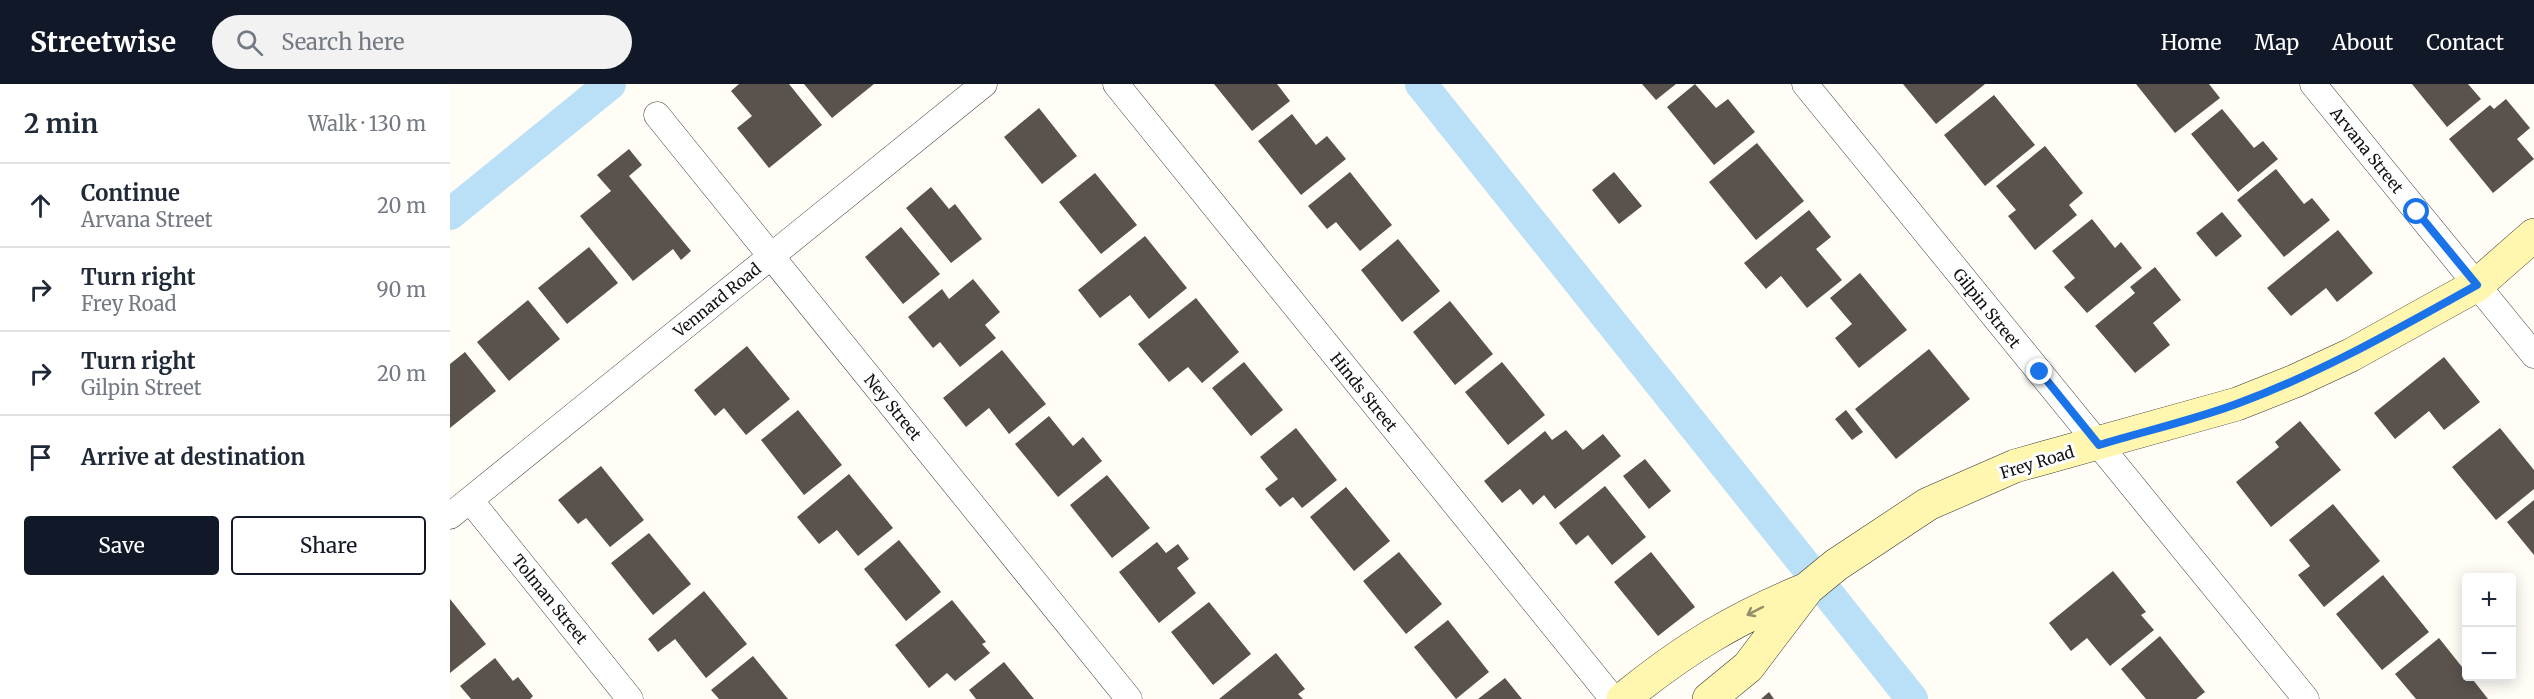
<!DOCTYPE html>
<html lang="en">
<head>
<meta charset="utf-8">
<style>
  body { margin:0; font-family:Merriweather,serif; background:#f2f2f3; color:#1f2937 }
  .controls { position:absolute; right:18px; bottom:18px; display:grid; overflow:hidden; border-radius:6px; box-shadow:0 3px 15px #0003 }
  .controls button { width:54px; height:54px; display:grid; place-items:center; padding:0; border:0; border-bottom:2px solid #e0e1e3; background:#fff; color:#1f2937; font:30px sans-serif }
  .stop { position:absolute; width:18px; height:18px; margin:-14px; border:4px solid #1a73e8; border-radius:50%; background:#fff }
  .stop.end { background:#1a73e8; border-color:#fff; box-shadow:0 2px 6px #0008 }
  .list { margin:0; padding:0; list-style:none }
  h2 { display:flex; justify-content:space-between; align-items:center; height:78px; margin:0; padding:0 24px; font-size:26px }
  h2 small { font-size:20px; font-weight:400; color:#747a83 }
  .list li { display:grid; grid-template-columns:39px 1fr auto; gap:18px; align-items:center; box-sizing:border-box; height:84px; padding:0 24px; border-top:2px solid #e0e1e3 }
  .list b { display:block; font-size:22px; white-space:nowrap }
  .list p { margin:0; font-size:20px; white-space:nowrap; color:#747a83 }
  .list em { font-size:20px; font-style:normal; color:#747a83 }
  .actions { display:flex; gap:12px; padding:18px 24px }
  .actions a { flex:1; padding:14px 0; border:2px solid #111827; border-radius:6px; text-align:center; font-size:21px; color:#111827 }
  .actions .main { background:#111827; color:#fff }
  .icon { flex:none; width:33px; height:33px; fill:none; stroke:currentColor; stroke-width:2; stroke-linecap:round; stroke-linejoin:round }
  .map { position:relative; flex:none; width:2084px; height:615px; overflow:hidden }
  header { display:flex; align-items:center; gap:36px; box-sizing:border-box; height:84px; padding:0 30px; background:#111827; color:#fff }
  header strong { font-size:28px }
  nav { display:flex; gap:33px; margin-inline-start:auto; font-size:21px }
  .search { width:420px; height:54px; background:#f2f2f3; display:flex; align-items:center; gap:15px; box-sizing:border-box; padding:0 21px; border-radius:33px; color:#747a83; font-size:22px }
  main { display:flex }
  aside { flex:1; background:#fff }
  .map>svg:first-child { display:block }
  .lines { fill:none; stroke-linecap:round; stroke-linejoin:round }
  .canal { stroke:#b9e0f7; stroke-width:32 }
  .building { fill:#5a524d }
  .street-casing { stroke:#444; stroke-width:27 }
  .secondary-casing { stroke:#333; stroke-width:34 }
  .street { stroke:#fff; stroke-width:26 }
  .secondary { stroke:#fff6b0; stroke-width:33 }
  .oneway { stroke:#948f68 }
  .route { stroke:#1a73e8; stroke-width:8 }
  .labels { text-anchor:middle; stroke-width:6; stroke-linejoin:round; paint-order:stroke }
  .street-label { font-size:16px; fill:#111; stroke:#fff }
</style>
</head>
<body>
<header>
<strong>Streetwise</strong>
<div class="search"><svg class="icon" aria-label="search" viewBox="0 0 24 24"><circle cx="10" cy="10" r="6"/><path d="M15 15l6 6"/></svg>Search here</div>
<nav><a>Home</a><a>Map</a><a>About</a><a>Contact</a></nav>
</header>
<main>
<aside>
<h2>2 min<small>Walk · 130 m</small></h2>
<ul class="list">
<li><svg class="icon" aria-label="ahead" viewBox="0 0 24 24"><path d="M12 20V5M6 11l6-6 6 6"/></svg><div><b>Continue</b><p>Arvana Street</p></div><em>20 m</em></li>
<li><svg class="icon" aria-label="right" viewBox="0 0 24 24"><path d="M7 20v-9h11M14 6l5 5-5 5"/></svg><div><b>Turn right</b><p>Frey Road</p></div><em>90 m</em></li>
<li><svg class="icon" aria-label="right" viewBox="0 0 24 24"><path d="M7 20v-9h11M14 6l5 5-5 5"/></svg><div><b>Turn right</b><p>Gilpin Street</p></div><em>20 m</em></li>
<li><svg class="icon" aria-label="arrive" viewBox="0 0 24 24"><path d="M6 21V4h12l-3 4 3 4H6"/></svg><div><b>Arrive at destination</b></div></li>
</ul>
<div class="actions"><a class="main">Save</a><a>Share</a></div>
</aside>
<div class="map">
<svg width="2084" height="615" viewBox="0 0 2084 615">
  <rect width="100%" height="100%" fill="#fffdf5"/>
  <g class="lines">
    <path class="canal" d="M971,0L1462,615
      M0,130L160,0"/>
  </g>
  <path class="building" d="M289,0H339L372,41L319,84L287,44L302,32L281,7Z
    M354,0H424L382,34Z
    M764,0H827L840,17L802,47Z
    M1192,0H1226L1206,16Z
    M1245,0L1266,24L1278,15L1305,48L1264,81L1217,23Z
    M1453,0H1535L1486,40Z
    M1686,0H1759L1770,14L1725,49Z
    M1962,0H2018L2031,15L1997,43Z
    M1544,11L1585,61L1535,102L1494,51Z
    M2056,15L2080,44L2067,55L2084,75L2043,109L1999,55L2040,21L2044,25Z
    M589,24L627,72L592,100L554,53Z
    M1772,25L1804,64L1813,57L1828,75L1788,108L1741,50Z
    M842,30L866,61L877,52L896,75L851,111L808,57Z
    M1307,59L1354,117L1306,156L1259,98Z
    M1595,62L1633,109L1619,121L1627,131L1585,166L1558,132L1566,126L1546,102Z
    M179,65L192,81L179,92L241,167L231,176L223,165L183,197L130,132L161,107L147,91Z
    M1826,85L1854,120L1862,114L1880,136L1834,173L1787,116Z
    M900,88L942,141L910,167L886,138L877,145L858,122Z
    M1164,88L1192,122L1169,140L1142,106Z
    M645,89L687,141L651,170L609,118Z
    M481,103L499,125L505,120L532,155L501,179L456,124Z
    M1359,126L1381,153L1366,165L1392,196L1357,224L1331,192L1316,205L1294,179Z
    M1772,128L1792,152L1766,173L1746,149Z
    M1642,135L1665,164L1671,158L1692,184L1637,229L1614,203L1625,194L1602,167Z
    M451,143L490,190L453,220L415,173Z
    M1888,146L1923,189L1887,218L1876,204L1841,232L1817,204Z
    M695,152L737,204L699,235L680,211L650,234L628,206Z
    M948,155L990,207L952,238L911,186Z
    M139,163L168,199L117,240L88,204Z
    M1705,183L1731,216L1703,239L1720,261L1685,289L1645,242L1685,209L1680,203Z
    M1410,189L1457,246L1409,284L1385,254L1402,240L1380,214Z
    M523,195L550,228L535,241L546,254L510,283L490,258L483,264L458,233L492,205L499,215Z
    M746,214L789,268L752,299L738,283L719,298L688,260Z
    M78,216L110,255L59,297L27,258Z
    M1000,217L1043,270L1005,301L963,248Z
    M297,262L340,315L296,351L274,324L265,332L244,306Z
    M1479,265L1520,315L1446,375L1405,325Z
    M552,266L596,320L559,350L539,324L516,343L493,314Z
    M15,268L46,307L0,344V280Z
    M1994,273L2030,318L1994,346L1979,327L1945,355L1924,329Z
    M794,278L833,326L801,352L762,304Z
    M1052,278L1095,331L1058,361L1015,308Z
    M348,326L392,381L354,411L311,356Z
    M1396,326L1413,348L1402,356L1385,335Z
    M599,332L623,362L633,353L652,377L608,413L565,360Z
    M1850,337L1891,386L1821,443L1786,398L1829,363L1825,358Z
    M846,344L887,396L852,424L843,413L830,423L815,405L828,395L810,373Z
    M2050,344L2084,386V405L2046,436L2002,383Z
    M1116,346L1133,366L1153,350L1171,372L1105,425L1094,411L1083,421L1070,405L1052,419L1034,397L1095,347L1102,356Z
    M1195,375L1221,407L1199,425L1173,392Z
    M151,382L194,436L160,463L136,434L128,440L108,416Z
    M399,390L443,444L408,472L387,446L369,460L347,433Z
    M657,391L700,444L662,474L620,421Z
    M1155,402L1196,453L1162,481L1138,451L1126,461L1109,439Z
    M896,403L940,457L904,487L860,433Z
    M2084,416V471L2057,438Z
    M1883,420L1930,477L1874,523L1848,491L1860,482L1839,456Z
    M199,449L241,500L203,531L161,479Z
    M449,456L491,508L456,537L414,485Z
    M707,458L716,469L728,460L739,475L727,484L746,509L709,539L669,488Z
    M949,468L992,520L956,550L913,497Z
    M1201,468L1245,523L1208,552L1164,498Z
    M1663,487L1696,528L1691,531L1704,546L1660,582L1637,554L1621,567L1599,539Z
    M1933,491L1979,548L1932,586L1886,530Z
    M254,507L297,560L256,594L225,555L208,568L198,555Z
    M0,515L36,560L0,589Z
    M502,516L536,558L532,560L540,569L505,597L497,589L479,604L445,561Z
    M759,518L801,570L763,601L721,548Z
    M998,536L1039,588L1006,615L964,563Z
    M1710,552L1755,608L1746,615H1696L1671,585Z
    M1989,554L2016,588V592H2020L2038,615H1966L1945,590Z
    M826,569L855,605L848,610L853,615H769Z
    M303,572L338,615H269L261,606Z
    M45,574L63,597L68,593L83,612L80,615H21L10,602Z
    M554,578L584,615H526L519,606Z
    M1055,594L1072,615H1028Z
    M1319,608L1324,615H1311Z"/>
  <g class="lines">
    <g class="street-casing">
      <path id="street" d="M666,0L1163,615
        M1355,0L1856,615
        M1863,0L2084,271
        M207,31L679,615
        M20,416L180,615
        M0,432L534,0"/>
    </g>
    <g class="secondary-casing">
      <path id="secondary" d="M1173,615C1233,566 1285,534 1357,505
        M1259,615L1298,583L1358,504L1386,481L1478,420L1565,382L1787,320L1845,297L1901,271L2027,201L2084,151"/>
    </g>
    <use href="#street" class="street"/>
    <use href="#secondary" class="secondary"/>
  </g>
  <defs><path id="oneway-shaft" d="M-6 0H5M1.5-3L5.5 0L1.5 3" fill="none" stroke-width="1.6" stroke-linecap="round" stroke-linejoin="round" transform="scale(1.5)"/></defs>
  <use class="oneway" href="#oneway-shaft" transform="translate(1305 527) rotate(153)"/>
  <g class="lines">
    <path class="route" d="M1590,288L1649,361C1695,347 1744,336 1789,319C1873,288 1949,244 2027,201L1967,128"/>
  </g>
  <g class="labels">
    <g class="street-label">
      <text transform="translate(1917 66) rotate(51)" y="6">Arvana Street</text>
      <text transform="translate(267 216) rotate(-39)" y="6">Vennard Road</text>
      <text transform="translate(1537 224) rotate(51)" y="6">Gilpin Street</text>
      <text transform="translate(914 308) rotate(51)" y="6">Hinds Street</text>
      <text transform="translate(443 323) rotate(51)" y="6">Ney Street</text>
      <text transform="translate(1587 378) rotate(-17)" y="6">Frey Road</text>
      <text transform="translate(100 515) rotate(51)" y="6">Tolman Street</text>
    </g>
  </g>
</svg>
<div class="controls">
<button>+</button>
<button>−</button>
</div>
<div class="stop" style="left:1967px;top:128px"></div>
<div class="stop end" style="left:1590px;top:288px"></div>
</div>
</main>
</body>
</html>
